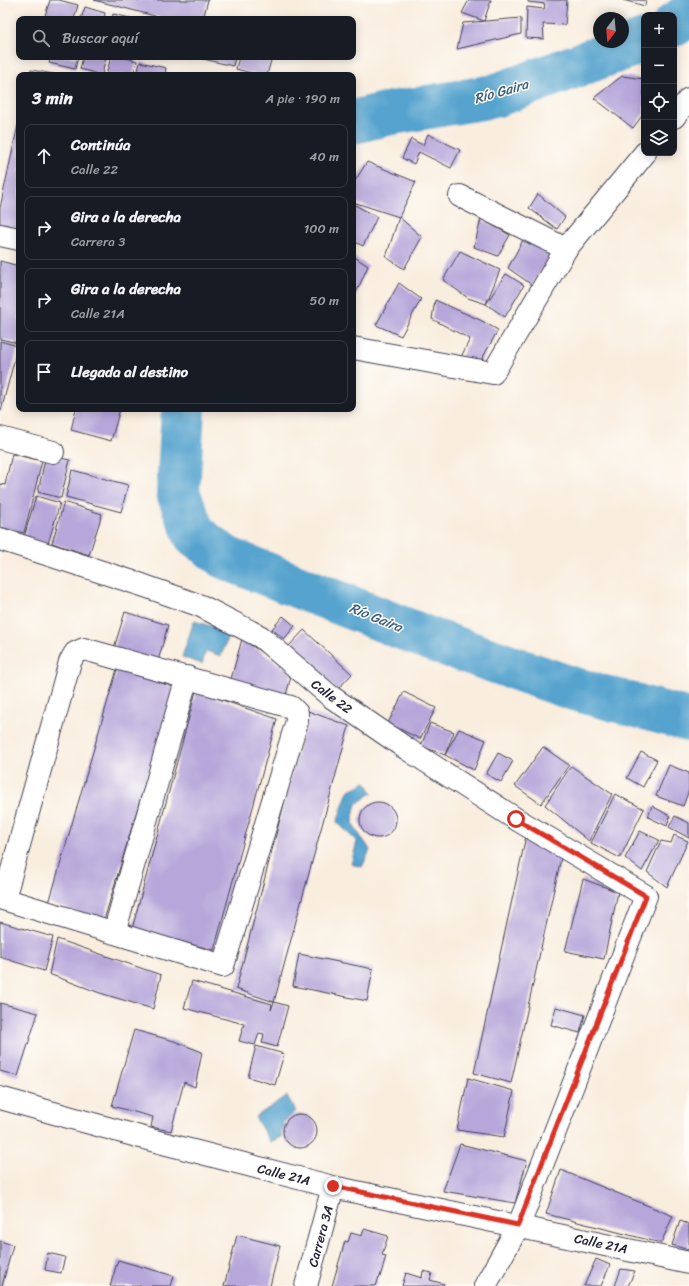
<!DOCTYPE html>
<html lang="es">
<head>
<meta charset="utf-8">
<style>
  body { margin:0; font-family:Sriracha,sans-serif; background:#20242c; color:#f1f3f6 }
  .controls { position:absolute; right:12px; top:12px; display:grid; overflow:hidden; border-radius:8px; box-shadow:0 2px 10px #0003 }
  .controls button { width:36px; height:36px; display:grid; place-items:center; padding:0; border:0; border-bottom:1px solid #363941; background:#171b24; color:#f1f3f6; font:20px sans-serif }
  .compass { position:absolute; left:593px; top:12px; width:36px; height:36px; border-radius:50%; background:#171b24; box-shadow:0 2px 10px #0003; rotate:196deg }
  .stop { position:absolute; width:12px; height:12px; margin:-9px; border:3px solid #d93025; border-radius:50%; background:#fff }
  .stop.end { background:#d93025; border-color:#fff; box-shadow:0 1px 4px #0008 }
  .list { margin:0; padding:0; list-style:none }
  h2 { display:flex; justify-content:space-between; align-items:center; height:52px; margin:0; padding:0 16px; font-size:17px }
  h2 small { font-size:13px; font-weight:400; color:#9ea1a6 }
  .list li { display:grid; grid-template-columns:26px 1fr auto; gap:12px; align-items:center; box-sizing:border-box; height:64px; margin:0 8px 8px; padding:0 8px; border:1px solid #363941; border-radius:8px }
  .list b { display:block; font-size:15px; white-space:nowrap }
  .list p { margin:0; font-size:13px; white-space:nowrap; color:#9ea1a6 }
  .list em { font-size:13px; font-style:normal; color:#9ea1a6 }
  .icon { flex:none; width:22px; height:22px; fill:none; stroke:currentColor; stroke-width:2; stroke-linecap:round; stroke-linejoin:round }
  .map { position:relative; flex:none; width:689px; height:1286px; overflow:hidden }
  .search { position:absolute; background:#171b24; box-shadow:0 2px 10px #0003; left:16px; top:16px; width:340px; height:44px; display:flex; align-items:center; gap:10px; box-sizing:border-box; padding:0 14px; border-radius:8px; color:#9ea1a6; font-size:15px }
  .panel { position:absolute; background:#171b24; box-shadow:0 2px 10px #0003; left:16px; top:72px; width:340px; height:340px; border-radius:8px }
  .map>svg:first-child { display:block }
  .water { fill:#54a3ce; stroke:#3b6284 }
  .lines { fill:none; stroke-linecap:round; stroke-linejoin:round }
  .river { stroke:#54a3ce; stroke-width:44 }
  .building { fill:#b6a6da }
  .minor-casing { stroke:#424053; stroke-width:24 }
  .minor { stroke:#fff; stroke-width:22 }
  .route { stroke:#d93025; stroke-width:5 }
  .labels { text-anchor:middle; stroke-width:3; stroke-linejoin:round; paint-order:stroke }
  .street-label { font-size:13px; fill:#22223b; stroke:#fdfcf7 }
  .water-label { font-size:14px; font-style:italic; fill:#385c7d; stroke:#fdfcf7 }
</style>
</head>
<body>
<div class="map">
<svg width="689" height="1286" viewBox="0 0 689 1286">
  <rect width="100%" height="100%" fill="#fdfcf7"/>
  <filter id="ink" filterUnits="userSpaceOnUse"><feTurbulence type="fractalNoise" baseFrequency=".025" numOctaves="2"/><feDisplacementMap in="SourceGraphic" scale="8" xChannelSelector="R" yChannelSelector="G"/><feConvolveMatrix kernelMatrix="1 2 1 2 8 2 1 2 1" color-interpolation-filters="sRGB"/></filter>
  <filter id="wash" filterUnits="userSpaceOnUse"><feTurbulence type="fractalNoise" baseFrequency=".012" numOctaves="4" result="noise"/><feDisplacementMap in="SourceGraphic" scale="16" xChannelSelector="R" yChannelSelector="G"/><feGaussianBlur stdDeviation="0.9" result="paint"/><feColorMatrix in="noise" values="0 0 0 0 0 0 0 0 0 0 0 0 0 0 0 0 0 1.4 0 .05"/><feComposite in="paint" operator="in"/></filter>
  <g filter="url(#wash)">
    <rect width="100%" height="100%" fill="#f9edde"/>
    <path class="water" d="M194,621L230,632L221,656L206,651L202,664L182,657Z
      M366,782L372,793L356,804C354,811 352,819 354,826C356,832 366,842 370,850L362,867L351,864L357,842L337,822L348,791Z
      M287,1096L296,1111L283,1122L281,1137L270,1142L255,1117Z"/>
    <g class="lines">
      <path class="river" d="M674,25L689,14
        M353,122L386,114L494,96L644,41
        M183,409L178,493L195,535L226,558L430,639L574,689L689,720"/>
    </g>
    <g id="blocks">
      <path class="building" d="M50,0H59L78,5L74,19H44Z
        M94,0H208L203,19H166Z
        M469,0H491L484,21L462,13Z
        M528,0H567L565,25L543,24L544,39L526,38L527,7L544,9L545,4L528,2Z
        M623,0H646L645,6Z
        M85,7L105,13L104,19H81Z
        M113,14L130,18V19H112Z
        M521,18V34L457,49L463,23Z
        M51,57H78L75,69L49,63Z
        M83,57H106L102,75L80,69Z
        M111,57H122L137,61L133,75H106Z
        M195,57H235L233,66Z
        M239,57H272L267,75H259L236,69Z
        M140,62L166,68L165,75H137Z
        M31,70L54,74V75H30Z
        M622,76L644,79V113L633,128L594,98Z
        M18,125H19V231L0,226V208Z
        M428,134L460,150L451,168L419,152L414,164L402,158L411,139L423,145Z
        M367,162L416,182L399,217L353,202V184Z
        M538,194L565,217L557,229L529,208Z
        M353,204L377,217L363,246L353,241Z
        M399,217L422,237L404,269L386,257Z
        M481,219L510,235L498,256L474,247Z
        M524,238L554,254L532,285L508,268Z
        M460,251L500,270L486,304L506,274L524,285L505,317L486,304L468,298L443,280Z
        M353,256L368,266L353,300Z
        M0,261L19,266V337L18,343L0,339Z
        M399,283L421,299L401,336L376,325Z
        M435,300L480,320L498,330L477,368L459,361L470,339L432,319Z
        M0,341L18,346L1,411H0Z
        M76,409H120L111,441L71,430Z
        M12,454L42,461L24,533L0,527V484L5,485Z
        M46,455L70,460L61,498L38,492Z
        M72,470L128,485L121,512L66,497Z
        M36,496L60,503L48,544L24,537Z
        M64,502L102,514L89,555L52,543Z
        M125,612L168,625L158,661L114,648Z
        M283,616L295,626L284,639L272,629Z
        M304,630L352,674L337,690L289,646Z
        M242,639L292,673L286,695L231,679Z
        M117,669L174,687L104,920L49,903Z
        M196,691L277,719L214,950L132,929Z
        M404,692L436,708L420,739L388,723Z
        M308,711L349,726L274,1002L236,989Z
        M430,723L454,732L445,755L459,729L486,740L474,770L445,755L421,746Z
        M543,747L569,765L541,804L515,786Z
        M641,752L657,760L643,787L627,778Z
        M498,753L513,761L501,782L486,774Z
        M669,765L689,773V790L683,806L656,796Z
        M571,766L612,794L589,841L545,805Z
        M615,794L644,809L620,858L591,843Z
        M360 820a18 18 0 1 1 36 0a18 18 0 1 1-36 0Z
        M652,806L670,816L667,826L648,817Z
        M675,816L689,823V838L669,827Z
        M640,831L659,840L642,871L625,858Z
        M674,835L688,841L667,887L647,872L661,841L671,843Z
        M526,836L561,858L511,1083L474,1073Z
        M583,879L618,892L604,959L565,951Z
        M0,922L53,937L44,971L0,957Z
        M57,939L161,975L153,1009L100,993L49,974Z
        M299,954L373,969L367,1001L293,986Z
        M192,981L272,1004L271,1010L274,1002L288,1006L277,1047L262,1043L264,1034L259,1033L255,1045L239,1041L244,1024L184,1008Z
        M0,1003L38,1013L18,1076L0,1071Z
        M556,1007L585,1015L580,1033L551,1025Z
        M134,1030L174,1041L202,1052L195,1087L184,1082L171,1131L151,1127L153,1117L112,1106Z
        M256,1046L284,1054L275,1085L248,1077Z
        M468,1078L514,1091L504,1137L457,1130Z
        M283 1131a17 17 0 1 1 34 0a17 17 0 1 1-34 0Z
        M460,1144L527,1161L515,1203L443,1191Z
        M561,1170L673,1216L661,1243L546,1214Z
        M680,1221L689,1224V1250L672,1245Z
        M364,1229L388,1236L382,1255L386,1256L380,1277H379L376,1286H332L345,1241L348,1242L351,1233L362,1236Z
        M237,1235L280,1246L270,1286H224Z
        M0,1241L13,1245L2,1286H0Z
        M48,1253L65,1257L61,1273L45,1270Z
        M596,1259L610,1265L601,1286H584Z
        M118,1260L174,1276L171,1286H110Z
        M621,1269L635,1271L628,1286H615Z
        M423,1271L432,1273L430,1280L444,1284L443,1286H402L406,1273L422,1278Z"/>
    </g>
  </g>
  <g filter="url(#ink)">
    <use href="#blocks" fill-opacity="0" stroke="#424053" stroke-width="1"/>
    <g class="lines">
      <g class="minor-casing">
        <path id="minor" d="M674,117L689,99
          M460,196L566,249
          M0,235L19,239
          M353,348L493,373L566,249L645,153
          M0,438L53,452
          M0,539L142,585L201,606L261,637L330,696L407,749L516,819L646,896L519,1225L485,1286
          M0,898L223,966L297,721V713L291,707L84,649L75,653L70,662L4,899
          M114,933L187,677
          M0,1098L151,1140L333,1187L689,1263
          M306,1286L333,1187"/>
      </g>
      <use href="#minor" class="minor"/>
    </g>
  </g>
  <g class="lines" filter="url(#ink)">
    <path class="route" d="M333,1186L518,1225L646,896L516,819"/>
  </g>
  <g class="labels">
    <g class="street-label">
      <text transform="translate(332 696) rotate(37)" y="5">Calle 22</text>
      <text transform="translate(284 1174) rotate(14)" y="5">Calle 21A</text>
      <text transform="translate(320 1236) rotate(-75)" y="5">Carrera 3A</text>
      <text transform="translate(601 1243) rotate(12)" y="5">Calle 21A</text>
    </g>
    <g class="water-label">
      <text transform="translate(501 91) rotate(-16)" y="5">Río Gaira</text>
      <text transform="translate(376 617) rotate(22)" y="5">Río Gaira</text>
    </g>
  </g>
</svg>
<div class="controls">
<button>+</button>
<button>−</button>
<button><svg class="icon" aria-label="locate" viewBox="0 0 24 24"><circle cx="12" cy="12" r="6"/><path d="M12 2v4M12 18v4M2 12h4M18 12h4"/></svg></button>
<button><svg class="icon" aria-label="layers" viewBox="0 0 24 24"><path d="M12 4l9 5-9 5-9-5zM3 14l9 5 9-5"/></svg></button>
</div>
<svg class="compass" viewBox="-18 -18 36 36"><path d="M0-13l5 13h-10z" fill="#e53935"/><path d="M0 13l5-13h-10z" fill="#9ea1a6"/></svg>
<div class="stop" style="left:516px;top:819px"></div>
<div class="stop end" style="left:333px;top:1186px"></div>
<div class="search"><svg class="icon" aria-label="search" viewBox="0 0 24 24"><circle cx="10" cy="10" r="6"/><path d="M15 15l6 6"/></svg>Buscar aquí</div>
<section class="panel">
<h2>3 min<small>A pie · 190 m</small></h2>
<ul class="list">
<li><svg class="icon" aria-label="ahead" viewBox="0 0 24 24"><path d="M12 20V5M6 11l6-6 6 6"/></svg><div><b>Continúa</b><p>Calle 22</p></div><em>40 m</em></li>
<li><svg class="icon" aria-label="right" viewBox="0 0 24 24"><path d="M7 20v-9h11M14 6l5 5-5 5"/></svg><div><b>Gira a la derecha</b><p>Carrera 3</p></div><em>100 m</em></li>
<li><svg class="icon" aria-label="right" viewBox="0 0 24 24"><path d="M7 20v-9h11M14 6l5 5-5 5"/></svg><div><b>Gira a la derecha</b><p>Calle 21A</p></div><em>50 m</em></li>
<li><svg class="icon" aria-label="arrive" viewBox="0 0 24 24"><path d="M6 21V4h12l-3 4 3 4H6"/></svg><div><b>Llegada al destino</b></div></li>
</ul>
</section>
</div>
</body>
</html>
